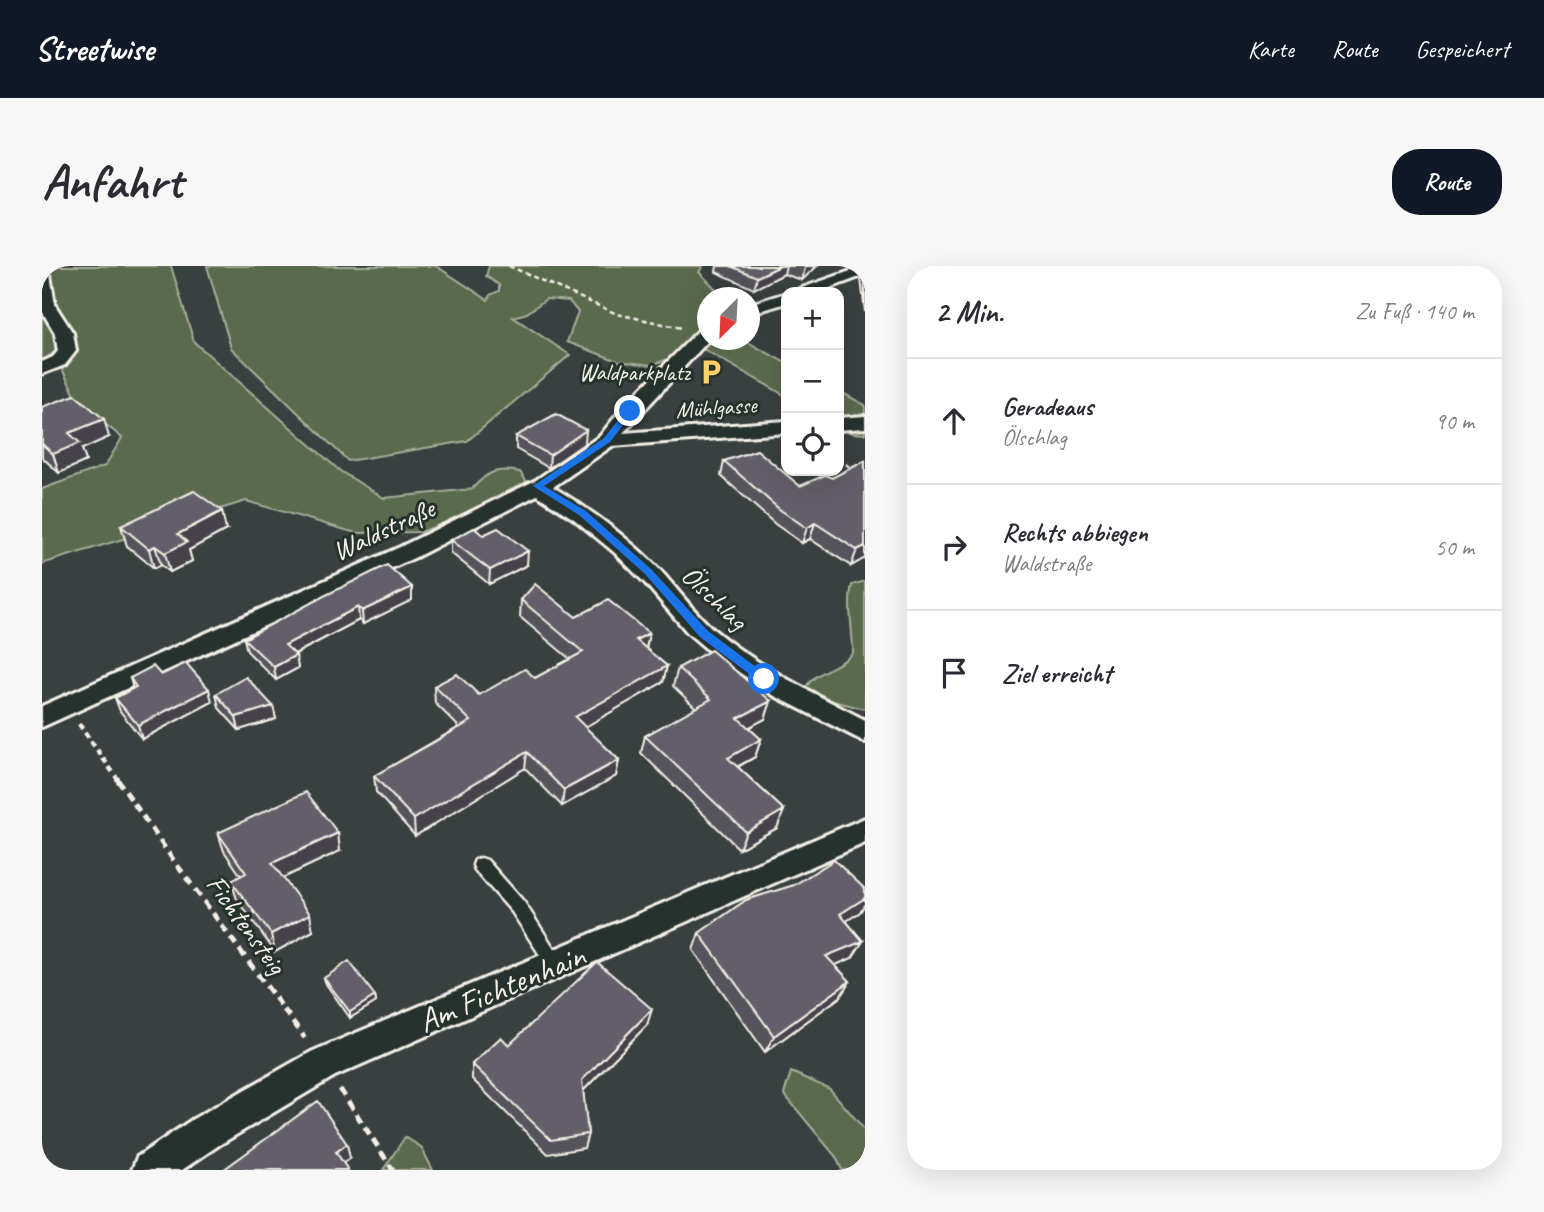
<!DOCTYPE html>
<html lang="de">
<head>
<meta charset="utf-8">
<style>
  body { margin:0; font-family:Caveat,sans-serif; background:#f7f7f7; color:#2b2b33 }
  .controls { position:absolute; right:21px; top:21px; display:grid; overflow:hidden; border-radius:14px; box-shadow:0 7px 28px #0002 }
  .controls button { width:63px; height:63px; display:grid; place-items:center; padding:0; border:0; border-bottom:2px solid #e1e1e2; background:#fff; color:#2b2b33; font:35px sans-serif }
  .compass { position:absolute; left:655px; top:21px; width:63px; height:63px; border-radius:50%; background:#fff; box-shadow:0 7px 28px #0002; rotate:204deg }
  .stop { position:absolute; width:21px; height:21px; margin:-16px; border:5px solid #1a73e8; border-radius:50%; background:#fff }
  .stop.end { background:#1a73e8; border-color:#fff; box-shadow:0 2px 7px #0008 }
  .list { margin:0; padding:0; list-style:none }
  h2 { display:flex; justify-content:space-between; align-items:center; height:91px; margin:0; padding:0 28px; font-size:30px }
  h2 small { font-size:23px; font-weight:400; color:#7c7c81 }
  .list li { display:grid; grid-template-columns:46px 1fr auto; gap:21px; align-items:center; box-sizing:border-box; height:126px; padding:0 28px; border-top:2px solid #e1e1e2 }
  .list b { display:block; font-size:26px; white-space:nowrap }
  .list p { margin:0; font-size:23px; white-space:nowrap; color:#7c7c81 }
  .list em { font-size:23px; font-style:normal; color:#7c7c81 }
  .icon { flex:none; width:38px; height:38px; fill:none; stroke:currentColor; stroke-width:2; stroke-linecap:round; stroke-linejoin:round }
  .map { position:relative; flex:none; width:823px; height:904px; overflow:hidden; border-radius:28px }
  header { display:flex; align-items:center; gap:42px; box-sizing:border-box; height:98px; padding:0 35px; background:#111827; color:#fff }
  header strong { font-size:33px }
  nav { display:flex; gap:38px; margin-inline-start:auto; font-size:24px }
  .intro { display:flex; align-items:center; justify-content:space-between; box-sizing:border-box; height:168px; padding:0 42px }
  h1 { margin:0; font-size:49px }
  .button { padding:18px 32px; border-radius:28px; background:#111827; color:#fff; font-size:24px; font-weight:700 }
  main { display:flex; gap:42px; padding:0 42px }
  aside { flex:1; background:#fff; border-radius:28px; box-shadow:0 7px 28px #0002 }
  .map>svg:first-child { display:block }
  .green { fill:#5a6b4d; stroke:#a7ae9a; stroke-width:2 }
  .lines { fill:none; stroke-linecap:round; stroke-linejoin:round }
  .lane-casing { stroke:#f4f1e8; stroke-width:5 }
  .street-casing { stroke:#f4f1e8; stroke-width:6 }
  .path-far2 { stroke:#f4f1e8; stroke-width:2.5; stroke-dasharray:5 3.5; stroke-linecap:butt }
  .path-far1 { stroke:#f4f1e8; stroke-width:4.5; stroke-dasharray:6 4.5; stroke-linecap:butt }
  .path { stroke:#f4f1e8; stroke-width:5; stroke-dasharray:9 6; stroke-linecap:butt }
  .lane { fill:#26332d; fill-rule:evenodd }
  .street { fill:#26332d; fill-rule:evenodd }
  .wall { fill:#55525c; stroke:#f4f1e8; stroke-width:2 }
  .shaded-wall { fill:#45424b; stroke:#f4f1e8; stroke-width:2 }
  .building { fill:#635f6b; stroke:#f4f1e8; stroke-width:2 }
  .route { fill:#1a73e8 }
  .labels { text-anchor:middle; stroke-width:6; stroke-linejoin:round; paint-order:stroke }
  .far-poi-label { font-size:23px; fill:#f4f1e8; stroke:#26332d; text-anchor:end }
  .far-street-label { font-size:23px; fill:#f4f1e8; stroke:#26332d }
  .street-label { font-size:28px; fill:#f4f1e8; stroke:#26332d }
  .near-street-label { font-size:33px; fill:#f4f1e8; stroke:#26332d }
</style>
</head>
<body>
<header>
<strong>Streetwise</strong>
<nav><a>Karte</a><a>Route</a><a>Gespeichert</a></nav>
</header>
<div class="intro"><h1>Anfahrt</h1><a class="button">Route</a></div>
<main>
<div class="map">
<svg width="823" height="904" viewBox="0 0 823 904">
  <rect width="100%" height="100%" fill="#384040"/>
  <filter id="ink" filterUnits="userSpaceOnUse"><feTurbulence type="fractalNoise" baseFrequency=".0143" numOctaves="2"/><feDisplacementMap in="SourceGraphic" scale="14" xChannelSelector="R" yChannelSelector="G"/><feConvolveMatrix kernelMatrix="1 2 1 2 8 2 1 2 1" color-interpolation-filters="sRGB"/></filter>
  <g filter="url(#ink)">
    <path class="green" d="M0,0H129L152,76L298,205L342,232L430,223C446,205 454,202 478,206L485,216L440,242L379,266L314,267L204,235L0,298V223L63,200L80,172L36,135L12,87L0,95Z
      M165,0H394L446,34L448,29L457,25V19L444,10L447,0H661L657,6L676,25V31L666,32V74H702L744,97V130L659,82L609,99L576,95L525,76L536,46L527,35L504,33L485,47L471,51L528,89L425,175L306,195L189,82Z
      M797,125L823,139V168L810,167L797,160Z
      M823,315V443L783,433L764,421C776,402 797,403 811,387C811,365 805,339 810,319Z
      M749,806L788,823L823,864V904H800L794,891L742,828Z
      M363,871L379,881L391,904H341Z"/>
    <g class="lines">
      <g class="lane-casing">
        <path id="lane" d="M439,592L445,594L482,636L519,693L522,698L519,703L513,706L507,703L470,646L433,604L431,599L433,594Z"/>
      </g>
      <g class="street-casing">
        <path id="street" d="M823,0V9L777,26H755L757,23Z
          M0,4L8,9L13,39L31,67L34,85L23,99L0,108V96L11,91L16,85L13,67L0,45Z
          M744,27V37L708,48V38Z
          M666,60L667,74L581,167L744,155V167L570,180L511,221C549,244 585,271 617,303C635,323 651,345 671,363C716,401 771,427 823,454V476L731,429L673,390L646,367L604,318L572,286L532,253L495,229L374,291L0,461V440L358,281L494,214L558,170L581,141L660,61Z
          M823,150V162L797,164V152Z
          M823,552V577L293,810L177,879L140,904H90L95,891L151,853L269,786Z"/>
      </g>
      <path class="path-far2" d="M467,0L575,48L640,62
        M797,193L823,212"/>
      <path class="path-far1" d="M37,458L77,515"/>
      <path class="path" d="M75,513L132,595L263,772
        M298,823L351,904"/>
      <use href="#lane" class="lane"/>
      <use href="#street" class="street"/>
    </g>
    <path class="wall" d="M675,0H775L760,14L742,8L712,23L674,6Z
      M822,1H823V46L819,13Z
      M0,141L67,171L40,183L44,195L17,207L0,191Z
      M474,170L543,177L507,202L474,183Z
      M682,195L758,220L790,212L823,195V292L809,300L768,273L760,277L733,258L679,210Z
      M79,260L184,264L147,284L150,295L128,306L119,299L112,302L85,280Z
      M441,269L485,299L447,318L409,287V274Z
      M370,321V334L321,358L317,354L253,388L256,402L234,414L205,385L202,373Z
      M479,334L534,351L607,367L604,383L625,400L621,416L543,461L577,494L574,510L520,540L483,502L373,570L334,526L332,510L417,461L393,437L392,420L437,429L493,412L528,393L478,351Z
      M636,402L729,435L723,453L706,461L719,473L713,491L696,501L742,544L735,562L697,583L599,487L603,470L654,442L631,420Z
      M119,409L170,436L100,473L78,445L73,432L91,423L88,412Z
      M174,428L231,440L234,453L197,464L177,442Z
      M176,567L298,585L241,612L271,665L233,686L195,633L189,615L199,610L182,585Z
      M823,623V638L818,646L804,655L821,675L810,692L793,699L808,715L798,731L723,786L651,684L657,667Z
      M282,712L333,730L334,736L308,752L284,718Z
      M605,759L541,825L546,868L542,882L506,888L430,813V798L467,779Z"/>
    <path class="shaded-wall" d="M738,0H744L742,8L712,23L715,11Z
      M765,0H775L760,14L763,2Z
      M62,153L67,171L40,183L44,195L17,207L11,188L27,167Z
      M544,164L543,177L507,202L508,189Z
      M180,245L184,264L147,284L150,295L128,306L123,287L136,268Z
      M773,257L768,273L760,277L765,262Z
      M113,280L119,299L112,302L107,283Z
      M823,280V292L809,300L815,284Z
      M486,285L485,299L447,318L448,304Z
      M370,321V334L321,358L320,345Z
      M316,341L317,354L245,392L243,379Z
      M607,367L604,383L594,374Z
      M254,389L256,402L234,414L232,401Z
      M625,400L621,416L531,468L533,451Z
      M167,423L170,436L100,473L96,459Z
      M729,435L723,453L691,470L696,452Z
      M231,440L234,453L197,464L194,451Z
      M719,473L713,491L680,509L686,492Z
      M485,486L483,502L373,570L372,553Z
      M577,494L574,510L520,540L522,524Z
      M742,544L735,562L697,583L704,566Z
      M296,567L298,585L234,615L230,597Z
      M823,632V638L818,646L788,666L798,648Z
      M268,648L271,665L233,686L229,668Z
      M821,675L810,692L775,707L784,690Z
      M808,715L798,731L723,786L732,770Z
      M333,730L334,736L308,752V746Z
      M610,743L605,759L537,829L540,814Z
      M305,878L308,892L297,900L294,886Z"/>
    <path class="building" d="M688,0H738L715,11Z
      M33,129L62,153L27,167L38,177L11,188L0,178V141Z
      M514,148L544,164L508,189L474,170Z
      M715,184L758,220L783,209L790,212L823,195V280L815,284L773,257L765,262L737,243L682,195Z
      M152,225L180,245L136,268L145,276L123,287L113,280L107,283L79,260Z
      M432,262L441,269L456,262L486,285L448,304L409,274Z
      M345,299L370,321L320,345L316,341L243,379L254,389L232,401L202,373L282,330Z
      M493,318L534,351L566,334L607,367L594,374L625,400L533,451L577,494L522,524L485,486L372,553L332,510L429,455L392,420L415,408L437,429L483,403L493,412L541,386L479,334Z
      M669,384L729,435L696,452L719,473L686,492L742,544L704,566L603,470L669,433L636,402Z
      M144,397L167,423L96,459L73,432L94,421L88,412L111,400L119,409Z
      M204,411L231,440L194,451L174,428Z
      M264,526L296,567L230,597L268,648L229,668L189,615L204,607L176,567Z
      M792,594L823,623V632L798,648L821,675L784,690L808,715L732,770L657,667L704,634L752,619Z
      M307,695L333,730L308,746L282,712Z
      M555,696L610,743L540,814L546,868L509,874L430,798L459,771L467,779Z
      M276,835L305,878L294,886L306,904H181Z"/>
  </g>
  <path class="route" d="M585,143L592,145L568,176L502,220L544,245L610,304L666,365L726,410V416H718L658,371L603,308L537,249L491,220L562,172Z"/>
  <defs>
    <g id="parking-bare" transform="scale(2.1)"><path d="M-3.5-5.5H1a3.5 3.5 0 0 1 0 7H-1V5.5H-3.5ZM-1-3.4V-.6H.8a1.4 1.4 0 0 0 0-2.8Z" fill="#ffd166" stroke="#26332d" stroke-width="2.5" paint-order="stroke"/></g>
  </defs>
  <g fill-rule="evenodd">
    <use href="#parking-bare" x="669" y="106"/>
  </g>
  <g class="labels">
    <g class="far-poi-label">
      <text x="648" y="114">Waldparkplatz</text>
    </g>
    <g class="far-street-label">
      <text transform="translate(674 141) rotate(-4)" y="8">Mühlgasse</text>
    </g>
    <g class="street-label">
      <text transform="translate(341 263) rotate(-25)" y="10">Waldstraße</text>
      <text transform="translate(673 331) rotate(44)" y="10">Ölschlag</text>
      <text transform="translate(205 658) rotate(54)" y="10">Fichtensteig</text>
    </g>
    <g class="near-street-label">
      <text transform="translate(459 721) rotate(-23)" y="12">Am Fichtenhain</text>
    </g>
  </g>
</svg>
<div class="controls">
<button>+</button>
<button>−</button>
<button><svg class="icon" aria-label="locate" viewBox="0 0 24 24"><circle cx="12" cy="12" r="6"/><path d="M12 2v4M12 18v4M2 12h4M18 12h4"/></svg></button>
</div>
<svg class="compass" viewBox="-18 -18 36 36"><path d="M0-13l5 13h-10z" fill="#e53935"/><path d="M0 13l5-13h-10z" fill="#7c7c81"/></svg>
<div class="stop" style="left:722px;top:413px"></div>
<div class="stop end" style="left:588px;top:145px"></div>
</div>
<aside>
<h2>2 Min.<small>Zu Fuß · 140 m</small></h2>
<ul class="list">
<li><svg class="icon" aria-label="ahead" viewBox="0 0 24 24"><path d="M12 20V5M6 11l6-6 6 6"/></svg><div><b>Geradeaus</b><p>Ölschlag</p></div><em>90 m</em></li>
<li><svg class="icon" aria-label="right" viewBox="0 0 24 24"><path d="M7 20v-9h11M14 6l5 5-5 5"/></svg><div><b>Rechts abbiegen</b><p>Waldstraße</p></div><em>50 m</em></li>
<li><svg class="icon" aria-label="arrive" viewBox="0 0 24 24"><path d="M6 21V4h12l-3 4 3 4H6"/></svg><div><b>Ziel erreicht</b></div></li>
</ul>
</aside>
</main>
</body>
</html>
